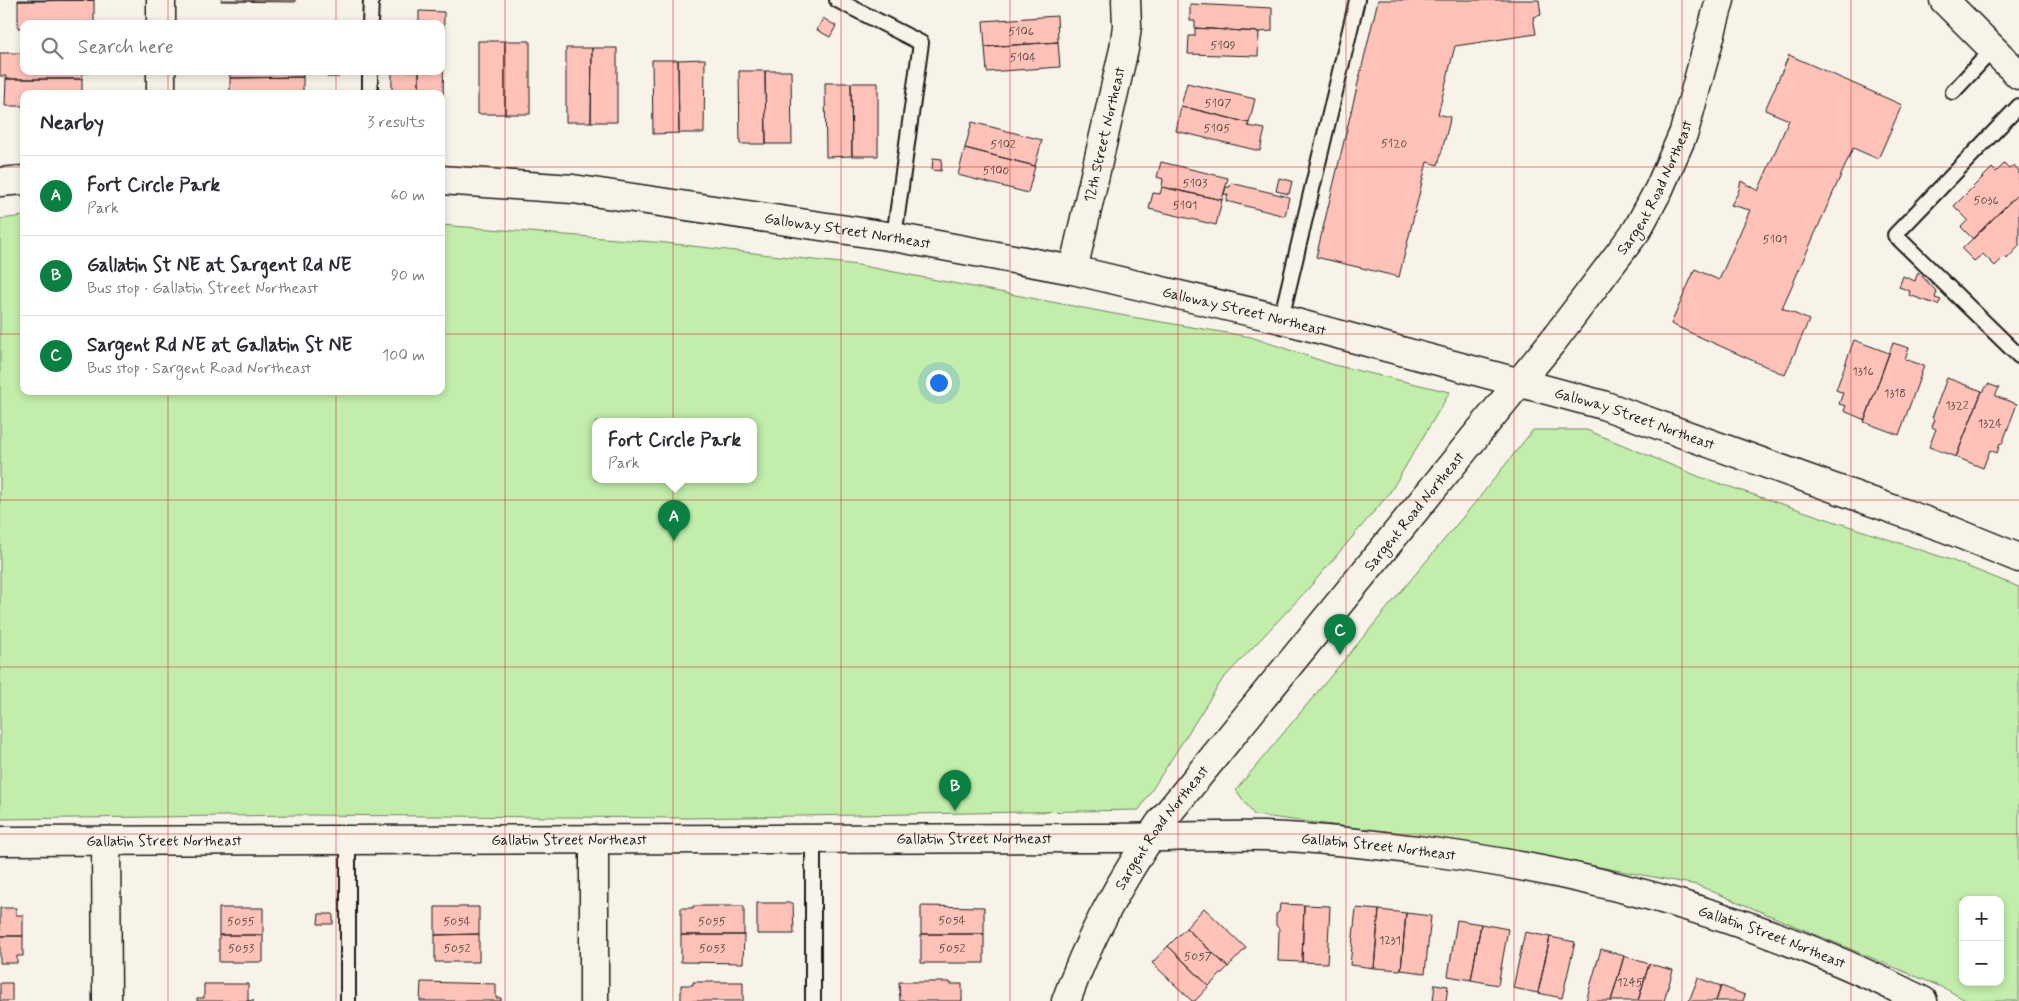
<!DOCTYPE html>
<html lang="en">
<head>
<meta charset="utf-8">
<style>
  body { margin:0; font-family:Mynerve,sans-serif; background:#f2f2f3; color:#2b2b33 }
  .controls { position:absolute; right:15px; bottom:15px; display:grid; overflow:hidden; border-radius:10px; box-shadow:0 2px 8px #0003 }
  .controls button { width:45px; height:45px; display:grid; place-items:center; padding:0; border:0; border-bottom:1px solid #e1e1e2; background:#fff; color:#2b2b33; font:25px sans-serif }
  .you { position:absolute; left:938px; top:382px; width:18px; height:18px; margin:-12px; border:4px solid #fff; border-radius:50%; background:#1a73e8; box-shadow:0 0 0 8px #1a73e833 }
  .badge { display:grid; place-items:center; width:32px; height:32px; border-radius:50%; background:#0b8043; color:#fff; font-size:16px; font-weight:700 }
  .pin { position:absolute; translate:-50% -41px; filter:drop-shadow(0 1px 2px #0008) }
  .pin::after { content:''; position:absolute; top:26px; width:18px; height:15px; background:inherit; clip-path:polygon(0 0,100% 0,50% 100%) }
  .popup { position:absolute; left:592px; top:418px; width:165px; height:65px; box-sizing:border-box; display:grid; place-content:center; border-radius:10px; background:#fff; filter:drop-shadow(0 1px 4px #0005); font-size:16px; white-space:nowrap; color:#7c7c81 }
  .popup b { font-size:19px; color:#2b2b33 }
  .popup::after { content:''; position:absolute; left:50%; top:100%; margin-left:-10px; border:10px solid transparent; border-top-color:#fff }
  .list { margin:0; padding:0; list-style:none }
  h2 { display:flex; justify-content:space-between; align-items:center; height:65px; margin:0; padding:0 20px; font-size:21px }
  h2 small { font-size:16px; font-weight:400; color:#7c7c81 }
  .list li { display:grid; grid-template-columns:32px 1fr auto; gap:15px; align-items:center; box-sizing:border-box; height:80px; padding:0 20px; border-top:1px solid #e1e1e2 }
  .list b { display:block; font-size:19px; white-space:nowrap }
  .list p { margin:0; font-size:16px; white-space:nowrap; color:#7c7c81 }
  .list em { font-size:16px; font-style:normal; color:#7c7c81 }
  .icon { flex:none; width:28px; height:28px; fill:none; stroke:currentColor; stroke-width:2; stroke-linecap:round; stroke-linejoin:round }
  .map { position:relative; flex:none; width:2019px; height:1001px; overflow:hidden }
  .search { position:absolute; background:#fff; box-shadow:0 2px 8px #0003; left:20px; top:20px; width:425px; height:55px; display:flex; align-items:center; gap:12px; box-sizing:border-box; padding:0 18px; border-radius:10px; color:#7c7c81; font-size:19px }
  .panel { position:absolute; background:#fff; box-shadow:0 2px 8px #0003; left:20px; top:90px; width:425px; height:305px; border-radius:10px }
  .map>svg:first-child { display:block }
  .green { fill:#c2edaa; stroke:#6f8463; fill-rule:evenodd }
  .building { fill:#fec2b9; stroke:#1c1c1c }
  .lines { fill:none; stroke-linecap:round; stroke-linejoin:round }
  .lane-casing { stroke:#1c1c1c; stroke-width:18 }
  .street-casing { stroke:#1c1c1c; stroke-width:31 }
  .secondary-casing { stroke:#1c1c1c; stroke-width:31 }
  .lane { stroke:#f7f3e8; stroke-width:14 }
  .street { stroke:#f7f3e8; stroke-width:28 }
  .secondary { stroke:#f7f3e8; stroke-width:28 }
  .grid { fill:none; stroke:#d62828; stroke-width:1; stroke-opacity:0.55 }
  .labels { text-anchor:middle; stroke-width:4; stroke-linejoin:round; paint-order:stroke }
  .number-label { font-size:12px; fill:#544643 }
  .street-label { font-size:15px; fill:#1c1c1c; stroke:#f7f3e8 }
</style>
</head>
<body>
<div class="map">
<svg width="2019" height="1001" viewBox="0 0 2019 1001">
  <rect width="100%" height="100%" fill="#f7f3e8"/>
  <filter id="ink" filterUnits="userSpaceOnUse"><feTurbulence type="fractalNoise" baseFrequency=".02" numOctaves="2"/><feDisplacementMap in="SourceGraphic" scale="10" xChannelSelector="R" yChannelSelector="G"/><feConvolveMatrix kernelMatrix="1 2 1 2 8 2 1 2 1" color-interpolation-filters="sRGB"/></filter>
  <g filter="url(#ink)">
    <path class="green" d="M24,216V391H441V225L666,243L858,265L1120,315L1251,337L1334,365L1450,392L1389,494L1308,589L1222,680L1139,810L689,818L301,815L0,819V219ZM595,422H753V480H595Z
      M1533,430H1587L1700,477L1948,559L2019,587V1001H1967L1946,989L1697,885L1458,841L1254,815L1236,790L1478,499ZM1963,900H2000V982H1963Z"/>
    <path class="building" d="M18,0H94L18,1Z
      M94,0V24H24V28H18V1Z
      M221,0H295V2L221,1Z
      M1378,0H1539L1541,15L1533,17L1536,34L1455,46L1438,114L1450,117L1449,124L1438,165L1427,162L1399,277L1316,257Z
      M1190,4L1272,8V31L1259,32L1195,28V21H1190Z
      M419,11L444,12L443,109H441V94H419V71H441V24H419Z
      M1057,16L1058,42L985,47L983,21Z
      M823,18L836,26L830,37L817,30Z
      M1195,28L1259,32L1258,56L1188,54L1189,36H1195Z
      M478,41H505V114H478Z
      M505,41H530V114H505Z
      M1058,42L1060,67L987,72L985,47Z
      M566,48H592L591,122H566Z
      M592,48H617V122H591Z
      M0,53H24V71H82V79H6V76H0Z
      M1789,55L1902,105L1878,159L1853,148L1782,308L1809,320L1785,375L1671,324L1695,269L1719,280L1750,210L1731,205L1738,193L1741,181L1758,191L1789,120L1765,110Z
      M705,59L704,133H679L678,60Z
      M652,60H678L679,133L653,134Z
      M230,71H303V77L230,78Z
      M327,71H339V77H327Z
      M392,71H419V94H392Z
      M739,71H765L766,144H740Z
      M765,71H791L792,144H766Z
      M303,77V94H230V78Z
      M6,79H82V94H24V106H5Z
      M825,83H851L852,156L826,157Z
      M851,83H878V156H852Z
      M1187,83L1255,99L1249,123L1181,106Z
      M1181,106L1249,123L1248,126L1265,129L1260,151L1176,131Z
      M972,122L1042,140L1035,166L965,148Z
      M965,148L1035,166L1028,193L958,175Z
      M933,158L942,159L941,171L932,170Z
      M1161,162L1228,178L1222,200L1162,187L1163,179L1157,177Z
      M2004,164L2009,169L2014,165L2019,171V193L1973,239L1961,227L1968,220L1954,206L1992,168L1996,172Z
      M1279,178L1292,181L1289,194L1276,191Z
      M1231,183L1289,197L1285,216L1226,201L1228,195L1224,194L1226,187H1230Z
      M1162,187L1222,200L1216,225L1149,209L1153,193L1160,194Z
      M2019,193V246L2007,259L2005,256L1995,266L1983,254L1974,261L1962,249Z
      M1918,272L1937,292L1935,298L1941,300L1938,305L1909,295L1910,291L1899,287L1903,276L1915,281Z
      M1854,340L1889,353L1865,420L1844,411L1846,406L1839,404L1843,393L1836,390Z
      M1893,343L1909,348L1905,359L1924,366L1899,435L1864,422Z
      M1947,378L1982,391L1956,457L1929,447L1936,429L1932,427L1935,419L1932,418Z
      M1988,384L1999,388L1995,396L2017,404L2002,444L2000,443L1997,453L1990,450L1983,468L1956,457L1982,391L1983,392Z
      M757,903H793L794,934H757Z
      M1280,904L1304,905L1302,962L1278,961L1279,929L1276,925V914L1279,912Z
      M1304,905L1330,906L1327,963L1302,962Z
      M693,906H744V935H681V908H693Z
      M921,906L984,907V934H921Z
      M435,907H479V934L435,935Z
      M0,908H16V915H23V936H0Z
      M219,908H263V935H219Z
      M1204,908L1246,948L1228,967L1186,928Z
      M1356,908L1379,910L1374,968L1350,965Z
      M1379,910L1406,913L1401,970L1374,968Z
      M1406,913L1431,916L1425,973L1401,970Z
      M319,914H333V924H318Z
      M1457,920L1481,924L1471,980L1448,976Z
      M1481,924L1508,929L1498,985L1471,980Z
      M1186,928L1228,967L1209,986L1168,946Z
      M1525,932L1550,937L1538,993L1513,988Z
      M479,934V962H435V935Z
      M921,934H984V963H921Z
      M219,935H263V962H219Z
      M681,935H744L743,963L681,962Z
      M0,936H23V956H17V963H0Z
      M1550,937L1575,942L1562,998L1538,993Z
      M1168,946L1209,986L1195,1001H1192L1152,963Z
      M1601,949L1624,956L1611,1001H1586Z
      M1624,956L1649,964L1638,1001H1611Z
      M1649,964L1673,970L1664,1001H1638Z
      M1698,978L1721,986L1716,1001H1689Z
      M421,982L496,984V998H501V1001H420Z
      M693,982H743V1001H681V985H693Z
      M899,982H950V984H962V1001H900Z
      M0,983H12V1001H0Z
      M204,984H248V1001H254H197V998H204Z
      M1435,984L1448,986L1446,1001H1433Z
      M1721,986L1745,995L1743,1001H1716Z"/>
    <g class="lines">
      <g class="lane-casing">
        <path id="lane" d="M837,0L921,43L894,237
          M370,24L371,0
          M1953,92L1993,49
          M370,94V71
          M2019,106L1895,235L2019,356
          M1281,319L1357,0
          M348,840V1001
          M813,1001V838"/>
      </g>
      <g class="street-casing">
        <g id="street">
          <path d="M1944,0L2019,75"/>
          <path d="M161,24V0"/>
          <path d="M161,94V71"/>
          <path id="s1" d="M441,180L573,189L894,237L1073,270L1281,319L1603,405L1945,528L2019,558"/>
          <path d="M0,182L24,180"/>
          <path id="s2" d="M1073,270L1124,49L1127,26L1126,0"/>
          <path d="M594,839V1001"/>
          <path d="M106,842L107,1001"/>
        </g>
      </g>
      <g class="secondary-casing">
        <g id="secondary">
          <path id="s3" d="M0,841L1093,838C1151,838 1208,835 1265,836C1318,838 1371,844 1424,851C1598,873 1766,921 1923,1001"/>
          <path id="s4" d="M1066,1001C1089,937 1121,879 1160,823L1553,341L1637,230L1659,189L1684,132L1720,0"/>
        </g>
      </g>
      <use href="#lane" class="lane"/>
      <use href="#street" class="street"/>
      <use href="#secondary" class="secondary"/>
    </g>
  </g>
  <path class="grid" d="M168,0V24M336,0V24M505,0V1001M673,0V1001M841,0V1001M1010,0V1001M1178,0V1001M1346,0V1001M1514,0V1001M1682,0V1001M1851,0V1001M168,71V94M336,71V94M0,167H24M441,167H2019M0,334H24M441,334H2019M168,391V1001M336,391V1001M0,500H2019M0,667H2019M0,834H2019"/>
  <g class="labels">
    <g class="number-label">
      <text x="1021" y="35">5106</text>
      <text x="1223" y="49">5109</text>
      <text x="1023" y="61">5104</text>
      <text x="1218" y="107">5107</text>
      <text x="1217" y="132">5105</text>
      <text x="1394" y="147">5120</text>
      <text x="1003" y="148">5102</text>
      <text x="996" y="174">5100</text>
      <text x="1195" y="187">5103</text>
      <text x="1986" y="204">5036</text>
      <text x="1185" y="209">5101</text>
      <text x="1775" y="243">5101</text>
      <text x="1863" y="375">1316</text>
      <text x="1895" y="397">1318</text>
      <text x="1957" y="409">1322</text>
      <text x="1990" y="427">1324</text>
      <text x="952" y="924">5054</text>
      <text x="241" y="925">5055</text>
      <text x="457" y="925">5054</text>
      <text x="712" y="925">5055</text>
      <text x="1390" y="944">1231</text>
      <text x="241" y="952">5053</text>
      <text x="457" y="952">5052</text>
      <text x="712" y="952">5053</text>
      <text x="952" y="952">5052</text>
      <text x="1198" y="960">5057</text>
      <text x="1630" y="986">1245</text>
    </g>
    <g class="street-label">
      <text dy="5" stroke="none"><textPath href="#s2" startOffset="139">12th Street Northeast</textPath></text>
      <text dy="5" stroke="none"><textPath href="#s4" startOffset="1009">Sargent Road Northeast</textPath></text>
      <text dy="5" stroke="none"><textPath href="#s1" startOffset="410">Galloway Street Northeast</textPath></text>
      <text dy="5" stroke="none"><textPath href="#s1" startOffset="815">Galloway Street Northeast</textPath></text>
      <text dy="5" stroke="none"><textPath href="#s1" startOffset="1220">Galloway Street Northeast</textPath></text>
      <text dy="5" stroke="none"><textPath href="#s4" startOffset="604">Sargent Road Northeast</textPath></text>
      <text dy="5" stroke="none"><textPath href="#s4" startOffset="199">Sargent Road Northeast</textPath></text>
      <text dy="5" stroke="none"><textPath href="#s3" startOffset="974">Gallatin Street Northeast</textPath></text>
      <text dy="5" stroke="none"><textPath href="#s3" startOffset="569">Gallatin Street Northeast</textPath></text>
      <text dy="5" stroke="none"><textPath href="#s3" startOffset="164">Gallatin Street Northeast</textPath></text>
      <text dy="5" stroke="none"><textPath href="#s3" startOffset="1379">Gallatin Street Northeast</textPath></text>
      <text dy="5" stroke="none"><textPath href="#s3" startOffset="1784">Gallatin Street Northeast</textPath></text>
    </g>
  </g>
</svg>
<div class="controls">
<button>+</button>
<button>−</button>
</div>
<div class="you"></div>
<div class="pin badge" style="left:674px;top:541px">A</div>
<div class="popup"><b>Fort Circle Park</b>Park</div>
<div class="pin badge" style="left:955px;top:811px">B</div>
<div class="pin badge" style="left:1340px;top:655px">C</div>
<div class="search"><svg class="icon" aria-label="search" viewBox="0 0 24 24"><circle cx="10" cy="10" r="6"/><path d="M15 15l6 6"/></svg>Search here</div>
<section class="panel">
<h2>Nearby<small>3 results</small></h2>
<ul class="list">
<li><span class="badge">A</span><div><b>Fort Circle Park</b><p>Park</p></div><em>60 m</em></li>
<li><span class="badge">B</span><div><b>Gallatin St NE at Sargent Rd NE</b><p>Bus stop · Gallatin Street Northeast</p></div><em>90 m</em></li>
<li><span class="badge">C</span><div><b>Sargent Rd NE at Gallatin St NE</b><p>Bus stop · Sargent Road Northeast</p></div><em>100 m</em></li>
</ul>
</section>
</div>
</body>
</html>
